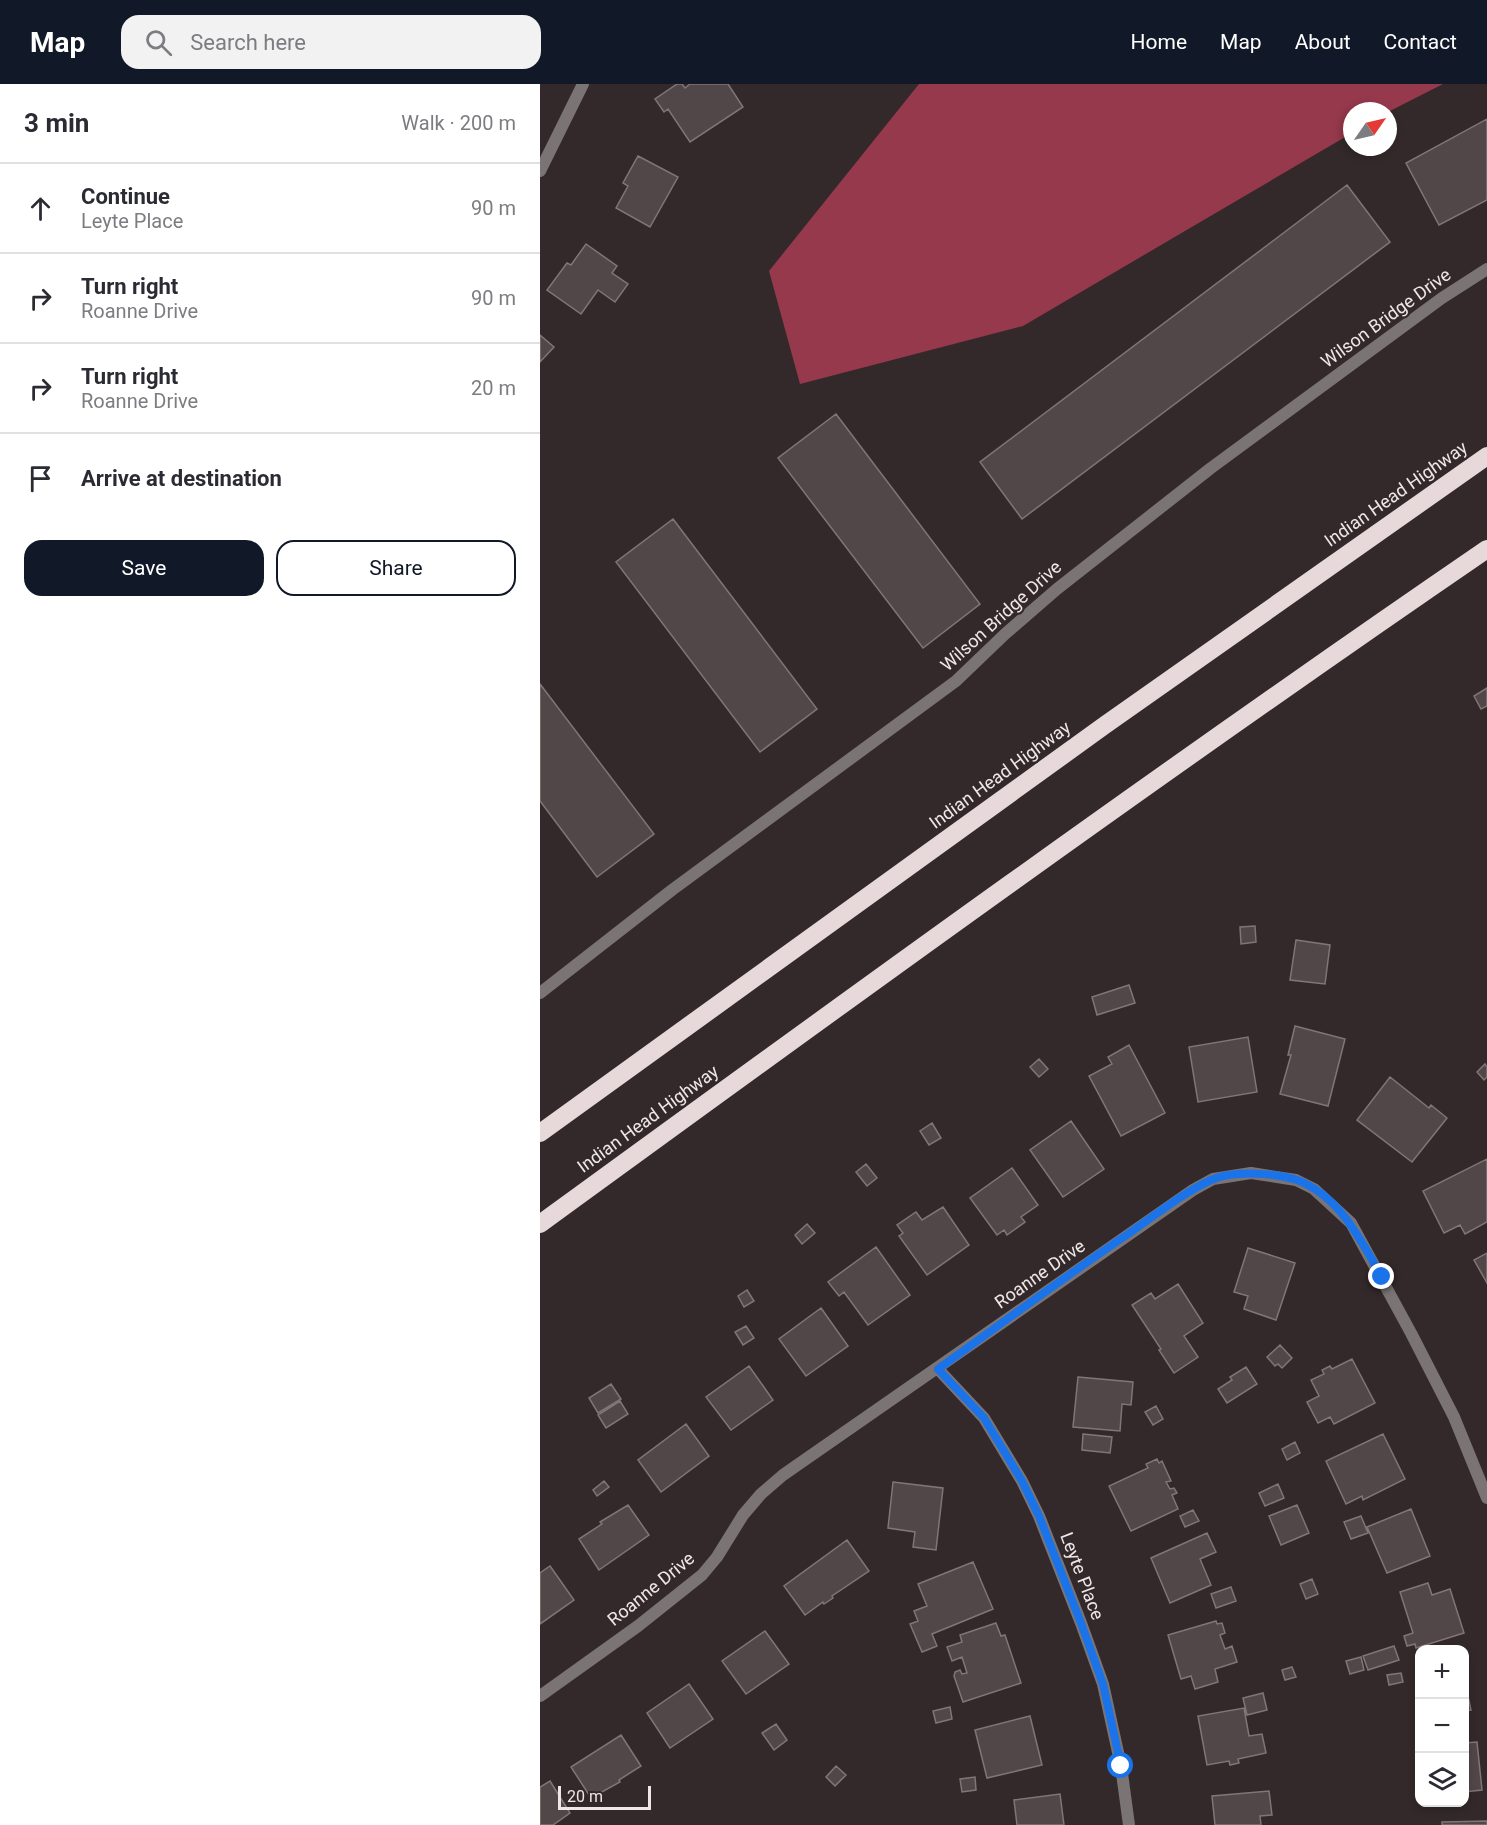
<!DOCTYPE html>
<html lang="en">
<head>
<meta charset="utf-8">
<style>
  body { margin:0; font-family:Roboto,sans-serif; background:#f2f2f3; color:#2b2b33 }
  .controls { position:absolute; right:18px; bottom:18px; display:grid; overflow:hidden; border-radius:12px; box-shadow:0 3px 9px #0003 }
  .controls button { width:54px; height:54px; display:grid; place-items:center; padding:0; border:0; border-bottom:2px solid #e1e1e2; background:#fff; color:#2b2b33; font:30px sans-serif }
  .compass { position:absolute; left:803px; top:18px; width:54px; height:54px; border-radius:50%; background:#fff; box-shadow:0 3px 9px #0003; rotate:56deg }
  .scale { position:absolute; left:18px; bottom:15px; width:93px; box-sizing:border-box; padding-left:6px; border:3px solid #eee7e7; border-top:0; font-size:16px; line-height:21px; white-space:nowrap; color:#eee7e7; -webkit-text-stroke:4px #33292a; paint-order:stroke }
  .stop { position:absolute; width:18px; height:18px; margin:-14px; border:4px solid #1a73e8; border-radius:50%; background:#fff }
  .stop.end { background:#1a73e8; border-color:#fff; box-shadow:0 2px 6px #0008 }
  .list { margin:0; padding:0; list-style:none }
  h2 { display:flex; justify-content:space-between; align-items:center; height:78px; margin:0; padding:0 24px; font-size:26px }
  h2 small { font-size:20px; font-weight:400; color:#7c7c81 }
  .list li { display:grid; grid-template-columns:39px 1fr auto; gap:18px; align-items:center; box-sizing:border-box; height:90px; padding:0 24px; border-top:2px solid #e1e1e2 }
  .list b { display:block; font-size:22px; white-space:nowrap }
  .list p { margin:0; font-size:20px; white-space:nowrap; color:#7c7c81 }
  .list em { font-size:20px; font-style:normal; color:#7c7c81 }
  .actions { display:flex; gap:12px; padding:18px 24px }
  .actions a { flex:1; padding:14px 0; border:2px solid #111827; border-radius:18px; text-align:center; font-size:21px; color:#111827 }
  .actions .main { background:#111827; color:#fff }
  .icon { flex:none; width:33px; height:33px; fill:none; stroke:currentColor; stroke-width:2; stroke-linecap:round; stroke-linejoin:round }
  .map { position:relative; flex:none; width:947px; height:1741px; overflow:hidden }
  header { display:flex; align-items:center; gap:36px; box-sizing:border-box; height:84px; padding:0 30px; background:#111827; color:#fff }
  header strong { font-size:28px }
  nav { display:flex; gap:33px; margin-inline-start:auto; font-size:21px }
  .search { width:420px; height:54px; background:#f2f2f3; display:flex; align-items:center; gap:15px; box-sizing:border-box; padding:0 21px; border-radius:18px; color:#7c7c81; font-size:22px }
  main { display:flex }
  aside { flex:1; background:#fff }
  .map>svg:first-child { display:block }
  .forest { fill:#97394d }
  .building { fill:#524748; stroke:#817576; stroke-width:1.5 }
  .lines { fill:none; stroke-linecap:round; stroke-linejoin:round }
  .street { stroke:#7a7474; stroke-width:12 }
  .highway { stroke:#e7d9da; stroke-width:18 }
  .route { stroke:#1a73e8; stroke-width:8 }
  .labels { text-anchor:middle; stroke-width:4.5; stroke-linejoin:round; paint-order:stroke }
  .street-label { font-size:18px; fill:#eee7e7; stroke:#33292a }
</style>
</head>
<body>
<header>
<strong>Map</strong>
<div class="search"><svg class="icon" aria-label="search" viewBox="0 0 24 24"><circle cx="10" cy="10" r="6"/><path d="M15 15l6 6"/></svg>Search here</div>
<nav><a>Home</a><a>Map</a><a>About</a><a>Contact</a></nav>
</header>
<main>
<aside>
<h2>3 min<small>Walk · 200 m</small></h2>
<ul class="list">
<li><svg class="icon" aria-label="ahead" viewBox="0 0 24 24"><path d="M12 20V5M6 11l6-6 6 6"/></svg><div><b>Continue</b><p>Leyte Place</p></div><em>90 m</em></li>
<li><svg class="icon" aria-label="right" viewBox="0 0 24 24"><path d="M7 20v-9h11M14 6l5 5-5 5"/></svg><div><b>Turn right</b><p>Roanne Drive</p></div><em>90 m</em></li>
<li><svg class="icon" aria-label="right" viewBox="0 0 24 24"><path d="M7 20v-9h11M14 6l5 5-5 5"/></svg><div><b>Turn right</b><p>Roanne Drive</p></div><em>20 m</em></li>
<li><svg class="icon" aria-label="arrive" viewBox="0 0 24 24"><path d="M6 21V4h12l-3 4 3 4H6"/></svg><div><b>Arrive at destination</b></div></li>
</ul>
<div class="actions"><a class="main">Save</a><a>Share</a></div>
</aside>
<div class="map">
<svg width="947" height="1741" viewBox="0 0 947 1741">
  <rect width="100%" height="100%" fill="#33292a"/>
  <path class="forest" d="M379,0H903L848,28L812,27V49L483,242L260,300L229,187Z"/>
  <path class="building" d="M137,0H142L145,4L150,0H188L203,23L150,58L128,25L124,28L115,15Z
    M947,35V116L899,141L866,79Z
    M98,72L138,93L110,143L76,124L88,102L83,99Z
    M807,101L850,158L482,435L440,378Z
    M46,160L77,182L72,189L88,200L75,218L58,206L41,230L7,206L27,179L31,181Z
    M0,251L14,263L0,278Z
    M296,330L440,520L383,564L238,374Z
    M133,435L277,625L220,668L76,478Z
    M0,600L114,750L57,793L0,717Z
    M947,604V622L941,625L934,612Z
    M715,842L716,858L701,860L700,843Z
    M756,856L790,861L785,900L750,896Z
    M589,901L595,919L557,931L552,913Z
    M755,942L805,955L788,1022L740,1010L751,971H748Z
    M708,953L717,1008L658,1018L649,963Z
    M589,961L625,1029L581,1052L549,992L572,980L568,973Z
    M499,975L508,985L499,993L490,983Z
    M945,980L947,983V993L944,996L937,988Z
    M850,993L889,1024L891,1021L907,1034L872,1078L817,1036Z
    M531,1037L564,1085L523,1113L490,1066Z
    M392,1039L401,1054L389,1061L380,1047Z
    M947,1075V1138L925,1150L920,1141L904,1149L883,1107Z
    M326,1080L337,1094L327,1102L316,1088Z
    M472,1084L498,1121L481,1133L485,1138L467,1151L464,1146L457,1151L430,1114Z
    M403,1123L429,1161L387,1191L359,1152L363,1149L357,1141L376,1128L382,1136Z
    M267,1140L275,1149L262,1160L255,1151Z
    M336,1163L370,1211L328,1241L304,1208L299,1212L288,1198Z
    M708,1164L755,1179L736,1236L704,1225L708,1212L694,1208Z
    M947,1169V1199L934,1176Z
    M638,1200L663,1239L644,1252L658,1273L634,1289L619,1266L621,1265L592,1221L611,1209L615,1215Z
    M207,1206L214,1217L204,1223L198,1212Z
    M281,1224L308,1262L266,1292L239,1255Z
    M206,1242L214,1254L203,1261L195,1248Z
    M740,1261L752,1274L742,1284L738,1280L735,1282L727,1273Z
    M812,1275L835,1319L794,1340L790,1333L778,1339L767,1318L779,1312L771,1296L784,1290L782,1286L790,1282L792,1285Z
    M209,1282L233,1316L191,1346L166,1313Z
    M706,1283L717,1300L687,1319L678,1305L692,1296L690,1293Z
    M538,1293L593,1298L591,1321L582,1320L580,1347L533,1343Z
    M71,1300L81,1315L58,1329L49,1314Z
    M80,1317L88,1330L66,1344L58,1331Z
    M616,1322L623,1335L613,1341L605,1328Z
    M146,1340L169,1372L121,1408L98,1376Z
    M543,1350L572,1353L570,1369L542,1366Z
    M843,1350L865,1395L823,1416L822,1412L806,1420L786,1377Z
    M755,1358L760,1369L747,1376L742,1365Z
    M617,1375L619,1379L622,1377L631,1397L626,1398L630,1405L634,1404L637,1409L632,1411L638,1425L591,1447L569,1402L608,1384L606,1380Z
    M64,1397L69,1403L57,1412L53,1406Z
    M353,1398L403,1404L396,1466L373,1463L375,1448L348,1444Z
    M738,1400L744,1414L725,1422L719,1409Z
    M88,1421L109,1451L59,1486L39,1455L62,1440L60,1438Z
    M757,1421L769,1449L741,1461L729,1432Z
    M871,1425L890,1472L847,1489L827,1443Z
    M653,1426L659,1437L645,1443L640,1432Z
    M821,1432L828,1449L811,1455L804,1438Z
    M667,1449L676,1468L660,1475L671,1501L630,1519L611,1474Z
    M307,1456L329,1487L292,1512L293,1514L284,1520L283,1518L265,1531L244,1502Z
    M433,1478L453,1525L392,1550L397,1562L382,1568L370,1540L378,1537L374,1527L387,1522L378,1500Z
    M10,1482L34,1516L0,1540V1489Z
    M772,1495L778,1510L766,1515L760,1500Z
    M888,1499L892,1511L910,1505L924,1549L876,1564L875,1560L867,1562L864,1552L873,1549L860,1508Z
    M691,1503L696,1517L676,1524L671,1510Z
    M676,1537L677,1540L682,1539L685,1549L680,1551L685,1565L692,1562L697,1578L675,1585L678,1598L655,1605L651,1592L641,1595L628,1551Z
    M456,1539L461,1552L465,1551L481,1599L423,1618L414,1592L415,1588L420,1586L422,1590L427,1589L422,1573L412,1577L407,1563L422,1558L420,1551Z
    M225,1547L249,1580L206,1610L182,1577Z
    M854,1562L859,1576L828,1586L823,1572Z
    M821,1573L824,1586L810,1590L806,1577Z
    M752,1583L756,1593L745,1596L742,1586Z
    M861,1589L863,1598L849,1601L847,1591Z
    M924,1593L931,1626L924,1627Z
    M149,1600L173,1635L130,1664L107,1629Z
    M723,1609L727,1626L707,1631L703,1614Z
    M410,1623L412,1635L396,1639L393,1627Z
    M704,1624L709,1652L722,1650L726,1669L698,1675L699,1679L690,1681L689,1677L667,1681L658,1632Z
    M490,1632L502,1681L447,1694L435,1646Z
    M236,1640L247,1656L234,1666L222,1649Z
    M81,1651L101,1682L79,1696L80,1698L51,1714L31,1683Z
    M937,1658L942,1706L924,1708V1659Z
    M296,1682L306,1691L295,1702L286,1693Z
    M435,1693L436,1706L422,1708L420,1695Z
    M10,1697L30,1729L13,1741H0V1703Z
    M729,1707L732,1731L720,1732L721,1741H675L672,1712Z
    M520,1710L524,1741H477L474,1716Z
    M947,1737V1741H902V1738Z"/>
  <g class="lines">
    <path class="street" d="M0,87L43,0
      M0,909L132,806L416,597L465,550L517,505L671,384L902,214L947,185
      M398,1285L444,1334L482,1397L499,1432L541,1539L563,1600L581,1682L589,1741
      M0,1612L98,1542L162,1491L177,1473L203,1431L221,1410L243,1391L653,1106L673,1095L711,1089L756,1096L774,1105L811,1139L871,1249L914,1333L947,1414"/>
    <path class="highway" d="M0,1049L565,641L947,372
      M0,1140C313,912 627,684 947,465"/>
  </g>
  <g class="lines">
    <path class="route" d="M581,1682L563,1600L541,1539L499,1432L482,1397L444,1334L398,1285C462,1239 526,1192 591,1148C617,1130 643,1109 671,1096C693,1086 735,1089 757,1096C800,1112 821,1157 842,1193"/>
  </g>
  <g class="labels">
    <g class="street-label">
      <text transform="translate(846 234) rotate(-36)" y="6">Wilson Bridge Drive</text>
      <text transform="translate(856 410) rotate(-35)" y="6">Indian Head Highway</text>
      <text transform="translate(461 532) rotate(-42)" y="6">Wilson Bridge Drive</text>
      <text transform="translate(460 691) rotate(-36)" y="6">Indian Head Highway</text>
      <text transform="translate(108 1035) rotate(-36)" y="6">Indian Head Highway</text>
      <text transform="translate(500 1190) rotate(-35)" y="6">Roanne Drive</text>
      <text transform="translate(542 1492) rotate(69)" y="6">Leyte Place</text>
      <text transform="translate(111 1505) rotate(-39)" y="6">Roanne Drive</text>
    </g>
  </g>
</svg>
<div class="controls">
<button>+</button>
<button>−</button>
<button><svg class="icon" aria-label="layers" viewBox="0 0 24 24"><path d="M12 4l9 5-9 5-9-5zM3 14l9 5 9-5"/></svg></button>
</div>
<svg class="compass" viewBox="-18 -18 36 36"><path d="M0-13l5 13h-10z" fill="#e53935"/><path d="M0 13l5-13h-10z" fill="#7c7c81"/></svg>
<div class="scale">20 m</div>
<div class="stop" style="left:581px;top:1682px"></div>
<div class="stop end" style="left:842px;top:1193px"></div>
</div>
</main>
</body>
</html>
